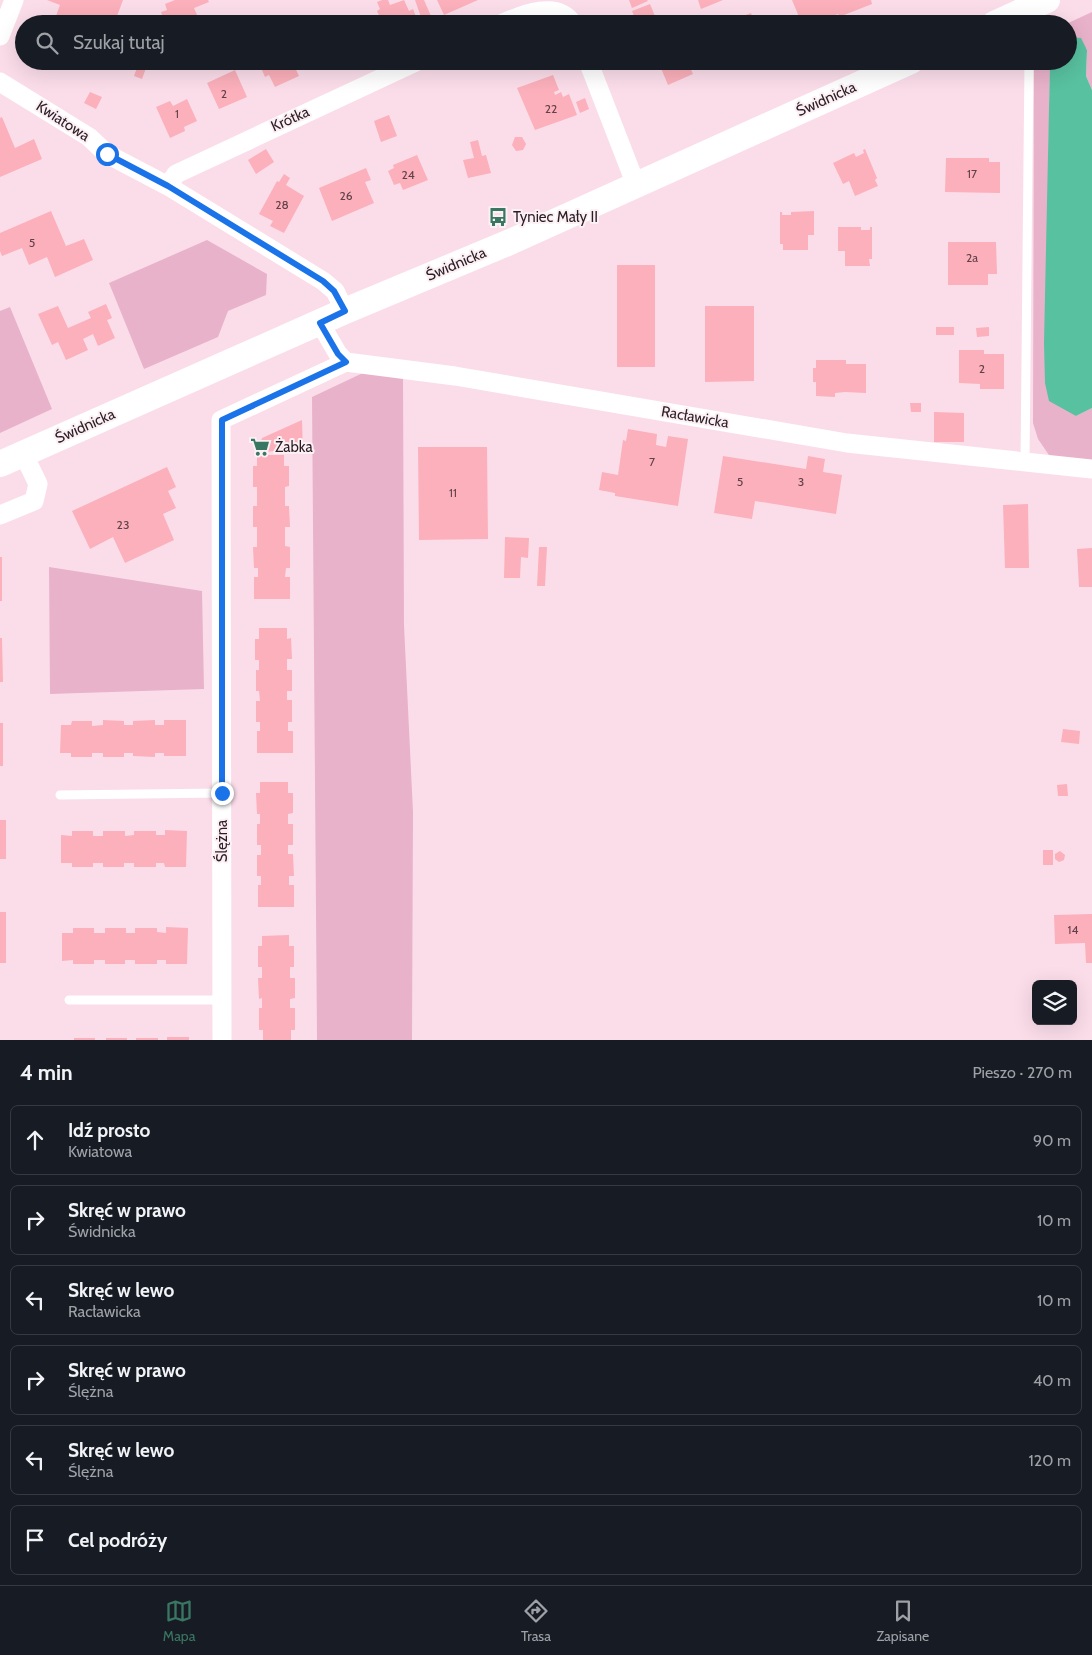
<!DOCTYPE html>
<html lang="pl">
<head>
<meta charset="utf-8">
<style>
  body { margin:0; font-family:Cabin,sans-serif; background:#20242c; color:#f1f3f6 }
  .controls { position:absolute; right:15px; bottom:15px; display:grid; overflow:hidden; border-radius:8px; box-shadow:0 5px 20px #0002 }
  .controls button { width:45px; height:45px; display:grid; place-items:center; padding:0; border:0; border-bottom:1px solid #363941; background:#171b24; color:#f1f3f6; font:25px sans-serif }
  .stop { position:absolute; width:15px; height:15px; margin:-11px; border:4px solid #1a73e8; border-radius:50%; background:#fff }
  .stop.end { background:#1a73e8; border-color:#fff; box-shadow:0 1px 5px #0008 }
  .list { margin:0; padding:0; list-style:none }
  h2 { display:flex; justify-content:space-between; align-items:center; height:65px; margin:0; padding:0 20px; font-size:21px }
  h2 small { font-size:16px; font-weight:400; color:#9ea1a6 }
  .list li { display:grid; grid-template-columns:32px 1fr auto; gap:15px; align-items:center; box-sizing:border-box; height:70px; margin:0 10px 10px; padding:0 10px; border:1px solid #363941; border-radius:8px }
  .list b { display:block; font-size:19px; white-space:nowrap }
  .list p { margin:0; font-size:16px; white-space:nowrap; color:#9ea1a6 }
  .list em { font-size:16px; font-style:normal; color:#9ea1a6 }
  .icon { flex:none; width:28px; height:28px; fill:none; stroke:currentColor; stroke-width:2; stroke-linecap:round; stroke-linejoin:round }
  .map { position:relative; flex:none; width:1092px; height:1040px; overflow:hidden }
  .search { position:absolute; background:#171b24; box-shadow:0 5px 20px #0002; left:15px; right:15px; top:15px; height:55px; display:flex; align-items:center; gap:12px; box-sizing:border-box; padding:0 18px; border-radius:28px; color:#9ea1a6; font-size:19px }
  .sheet { height:545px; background:#171b24 }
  nav { display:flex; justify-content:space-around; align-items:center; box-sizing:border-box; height:70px; border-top:1px solid #363941; background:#171b24; font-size:14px; color:#9ea1a6 }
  nav a { display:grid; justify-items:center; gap:2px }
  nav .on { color:#3a7763 }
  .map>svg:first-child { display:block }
  .green { fill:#e8b2cb }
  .water { fill:#58c19f }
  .building { fill:#fbb0bb }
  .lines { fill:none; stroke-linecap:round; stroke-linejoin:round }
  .lane { stroke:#fff; stroke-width:9 }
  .street { stroke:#fff; stroke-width:19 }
  .secondary { stroke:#fff; stroke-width:26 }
  .route { stroke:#1a73e8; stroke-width:6 }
  .labels { text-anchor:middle; stroke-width:4; stroke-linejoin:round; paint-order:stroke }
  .number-label { font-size:12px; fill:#60414a }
  .street-label { font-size:15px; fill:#2d1c24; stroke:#fbf1f5 }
  .poi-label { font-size:15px; fill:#2d1c24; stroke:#fbf1f5; text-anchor:start }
</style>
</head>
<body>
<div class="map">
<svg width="1092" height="1040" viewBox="0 0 1092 1040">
  <rect width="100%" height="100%" fill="#fbddea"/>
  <path class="green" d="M1092,12V90L1086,76L1087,49L1068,37V24H1066Z
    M1034,61H1050L1045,383L1076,416L1092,408V461L1051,458L1038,439L1033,423Z
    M207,240L267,274L266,295L228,311L218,337L144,369L109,283Z
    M10,307L52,409L0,433V311Z
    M367,371L403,374L404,625L413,812L412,1040H317L312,397Z
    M49,567L202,591L204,689L50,694Z"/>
  <path class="water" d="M1069,37L1081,38L1087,50L1086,76L1092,90V408L1076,416L1049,401L1045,383L1044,343L1050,61H1068Z"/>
  <path class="building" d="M47,0H123L114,24H53L60,5Z
    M175,0H208L209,2L194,8L198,17L182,24H165L161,12L167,10L165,4Z
    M382,0H388L390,5L404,0L409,11L413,9L417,19L413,21L414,24H383L377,11L380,9L377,2Z
    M415,0H424L431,16L422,20Z
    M437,0H478L444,15Z
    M629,0H647L648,1L632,8Z
    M698,0H723L701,9Z
    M792,0H871L872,4L839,17L838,14L812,24H802Z
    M650,4L657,21L650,24H637L632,11Z
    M751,13L755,24H740L746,21L743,16Z
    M258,61H292L299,76L275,87L269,75L265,77Z
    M658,61H687L693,74L668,85Z
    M138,65L146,68L142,79L134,76Z
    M235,70L247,97L219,109L207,83Z
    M553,75L559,90L554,92L555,95L561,92L563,97L569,94L577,115L535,130L517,88Z
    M90,92L102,97L96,109L84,103Z
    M585,98L589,109L580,113L576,102Z
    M187,99L197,121L184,127L185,131L170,138L156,107L170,101L173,106Z
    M389,115L397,136L381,142L374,121Z
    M2,117L15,148L34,139L42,159L0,177V118Z
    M515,137H522L526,144L523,150L516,151L512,145Z
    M478,140L482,156L486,155L491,173L468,178L463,160L474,158L470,142Z
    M266,149L274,162L256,174L248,160Z
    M865,149L877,178L875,180L878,186L855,196L849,181L843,184L833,163L854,153L856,157L864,153L863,150Z
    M417,155L428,180L403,190L400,183L394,185L388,171L394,168L393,165Z
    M946,158H989V162H1000V193L945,192Z
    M366,168L371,180L365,182L374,203L332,221L319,188Z
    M284,174L290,178L286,185L304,196L284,233L270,226L273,221L259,214L277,181L279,182Z
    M51,211L66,246L84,239L93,260L55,277L47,257L29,265L22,248L2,256L0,251V233Z
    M814,211V235H808V250H783V244H780V212H782V215H791V212Z
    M838,227H861V230H870V227H872V259H869L870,266H845V251H838Z
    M948,242H996L997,274H988V285H948Z
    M617,265H655V367H617Z
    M106,304L112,318L107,320L115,338L98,346L93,334L83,339L88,350L66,360L58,342L52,345L38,314L58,306L68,328L91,318L88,312Z
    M705,306H754V381L705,382Z
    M936,327H954V335H936Z
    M989,327V336L977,337L976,328Z
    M959,350H984V354H1004V389H980V384L959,383Z
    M816,360H846V364H866V393L845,392L835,393V397L816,396V382H813V368H816Z
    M910,403H921V412H911Z
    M934,412L964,413V442H934Z
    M302,420L303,453H284L283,450L257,453L262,438Z
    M628,429L657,434L656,445L666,447L668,436L688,439L678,506L615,496V493L599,490L602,472L618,475L623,440L626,441Z
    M418,447H487L488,539L419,540Z
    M257,455H284V466H289V486L285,487V506H289L290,527H285V546L290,547V568H286L285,577H290V599H254V577H258V568H254L253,547H257V527H253V506H257V487H253V466H257Z
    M723,456L806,469L808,456L825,459L823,472L842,475L836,514L755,501L752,519L714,513Z
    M167,467L176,487L168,491L176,508L163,514L174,540L125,563L113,537L90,549L72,511Z
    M1028,504L1029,568H1005L1003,505Z
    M505,537L529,538L528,558L521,557L520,578H504Z
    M539,547H547L545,586H537Z
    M1092,548V587H1079L1077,549Z
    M0,557H2V601H0Z
    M259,628H287V639L291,638L292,659H287V670H292V691H287V700H292V722H288V731H293V753H257V731H260V722H256V701H260L259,691H256V670H259V660H255V639H259Z
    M0,638H2L3,682H0Z
    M103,720L124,721V725H133V721L155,720V725H164V720H186V756H164V753H155V757L133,756V753H124V757H103V753H92V757H71V753H60L61,725H71L72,721H92V726L103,725Z
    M0,723H3V766H0Z
    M1063,729L1080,731L1079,744L1061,742Z
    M260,782H288V793H293V813L288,814V824H293V845H288V854H293L294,876H289V885H294V907H258V885H261V876H257V855H261V845H257V824H260V814H257L256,793H260Z
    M1067,784L1068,796H1058L1057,785Z
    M0,820H6V859H0Z
    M165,830L187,831L186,867H165L164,863H156V867H134V863H124V867H103V863H93V867H72V863H61V835L72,836V831H93V836H103V831H125V836L134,835V831H156V835H165Z
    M1043,850H1053V865H1043Z
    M1060,851L1065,855L1064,860L1059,862L1055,859V854Z
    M0,912H6V963H0Z
    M1092,914V963H1086L1085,943L1055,944L1054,915Z
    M166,927L188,928L187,964H166V960H157V964H135V960H125V964H105V960H94V964H73V960L62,961V933H73V928H94V933H105V928H126V933H135V928H157V932L166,933Z
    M289,935V946H294V967H290V978H295V998L290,999V1008H295V1030H291V1040H263V1030H259V1008H262V998L259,999L258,978H262V967H258V946H262V936Z
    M167,1037H189V1040H167Z
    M74,1038H95V1040H74Z
    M106,1038H127V1040H106Z
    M136,1038H158V1040H136Z"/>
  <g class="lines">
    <path class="lane" d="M1025,462L1029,61
      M60,795L222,793
      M69,1000H222"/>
    <path class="street" d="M501,24C523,14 558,0 573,24
      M0,36L14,0
      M588,61L636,185
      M0,82L89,137L107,154L168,186L323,281L335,291L345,311
      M168,186L176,174L418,61
      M320,323L338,354L346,362L455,376L847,443L1092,469
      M0,515L34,501L38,484L23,453
      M222,1040L221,420L346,362"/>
    <path class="secondary" d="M994,24L1047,0
      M0,464L345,311L510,242L911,61"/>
  </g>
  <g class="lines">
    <path class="route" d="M107,154L168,186L323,281L334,291L345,311L320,323L338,354L346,362L222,420V793"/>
  </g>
  <defs>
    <g id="bus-bare" transform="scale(1.5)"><path d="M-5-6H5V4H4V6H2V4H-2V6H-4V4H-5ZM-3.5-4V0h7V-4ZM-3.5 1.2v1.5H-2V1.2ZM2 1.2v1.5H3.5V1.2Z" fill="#3a7763" stroke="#fbf1f5" stroke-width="2.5" paint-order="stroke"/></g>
    <g id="supermarket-bare" transform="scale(1.5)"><path d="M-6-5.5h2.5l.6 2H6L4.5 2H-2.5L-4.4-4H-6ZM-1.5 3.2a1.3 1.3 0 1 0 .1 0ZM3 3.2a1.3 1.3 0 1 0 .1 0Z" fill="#3a7763" stroke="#fbf1f5" stroke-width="2.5" paint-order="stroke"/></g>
  </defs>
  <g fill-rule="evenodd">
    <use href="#bus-bare" x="498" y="217"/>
    <use href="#supermarket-bare" x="260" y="447"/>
  </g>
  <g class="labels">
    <g class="number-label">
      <text x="224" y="98">2</text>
      <text x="551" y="113">22</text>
      <text x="177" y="118">1</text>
      <text x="972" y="178">17</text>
      <text x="408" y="179">24</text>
      <text x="346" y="200">26</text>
      <text x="282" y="209">28</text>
      <text x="32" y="247">5</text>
      <text x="972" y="262">2a</text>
      <text x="982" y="373">2</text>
      <text x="652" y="466">7</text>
      <text x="740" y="486">5</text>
      <text x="801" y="486">3</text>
      <text x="453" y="497">11</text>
      <text x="123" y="529">23</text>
      <text x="1073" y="934">14</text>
    </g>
    <g class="street-label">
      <text transform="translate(826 99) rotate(-24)" y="5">Świdnicka</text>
      <text transform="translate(290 119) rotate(-24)" y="5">Krótka</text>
      <text transform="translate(63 121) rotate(33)" y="5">Kwiatowa</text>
      <text transform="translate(456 264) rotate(-23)" y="5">Świdnicka</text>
      <text transform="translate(695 417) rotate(10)" y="5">Racławicka</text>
      <text transform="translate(85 426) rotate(-24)" y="5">Świdnicka</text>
      <text transform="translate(222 841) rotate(-90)" y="5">Ślężna</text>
    </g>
    <g class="poi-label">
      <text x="513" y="222">Tyniec Mały II</text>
      <text x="275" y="452">Żabka</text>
    </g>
  </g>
</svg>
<div class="controls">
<button><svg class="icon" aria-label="layers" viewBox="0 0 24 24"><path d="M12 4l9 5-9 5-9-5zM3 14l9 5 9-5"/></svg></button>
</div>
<div class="stop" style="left:107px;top:154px"></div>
<div class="stop end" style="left:222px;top:793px"></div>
<div class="search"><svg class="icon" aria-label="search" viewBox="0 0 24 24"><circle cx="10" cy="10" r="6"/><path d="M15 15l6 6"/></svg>Szukaj tutaj</div>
</div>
<section class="sheet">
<h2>4 min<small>Pieszo · 270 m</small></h2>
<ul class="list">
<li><svg class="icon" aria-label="ahead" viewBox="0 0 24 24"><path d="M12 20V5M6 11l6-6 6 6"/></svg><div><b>Idź prosto</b><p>Kwiatowa</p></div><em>90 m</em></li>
<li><svg class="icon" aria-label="right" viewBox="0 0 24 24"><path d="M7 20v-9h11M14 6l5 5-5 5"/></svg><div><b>Skręć w prawo</b><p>Świdnicka</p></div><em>10 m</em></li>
<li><svg class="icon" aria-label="left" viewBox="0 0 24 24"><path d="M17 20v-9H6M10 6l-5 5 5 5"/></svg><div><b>Skręć w lewo</b><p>Racławicka</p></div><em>10 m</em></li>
<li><svg class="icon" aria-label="right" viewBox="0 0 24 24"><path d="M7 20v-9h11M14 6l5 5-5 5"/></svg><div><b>Skręć w prawo</b><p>Ślężna</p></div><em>40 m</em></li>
<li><svg class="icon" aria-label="left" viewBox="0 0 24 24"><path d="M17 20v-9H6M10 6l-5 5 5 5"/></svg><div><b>Skręć w lewo</b><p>Ślężna</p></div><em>120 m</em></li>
<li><svg class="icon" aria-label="arrive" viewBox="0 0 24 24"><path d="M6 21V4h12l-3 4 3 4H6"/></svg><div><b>Cel podróży</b></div></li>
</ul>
</section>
<nav>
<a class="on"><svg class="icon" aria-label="map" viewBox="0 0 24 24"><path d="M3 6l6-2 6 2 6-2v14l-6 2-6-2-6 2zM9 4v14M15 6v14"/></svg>Mapa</a>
<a><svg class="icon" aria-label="directions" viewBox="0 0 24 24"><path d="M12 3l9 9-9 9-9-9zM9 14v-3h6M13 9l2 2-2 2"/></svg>Trasa</a>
<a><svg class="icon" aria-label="saved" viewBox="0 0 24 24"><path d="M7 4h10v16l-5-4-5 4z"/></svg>Zapisane</a>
</nav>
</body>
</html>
